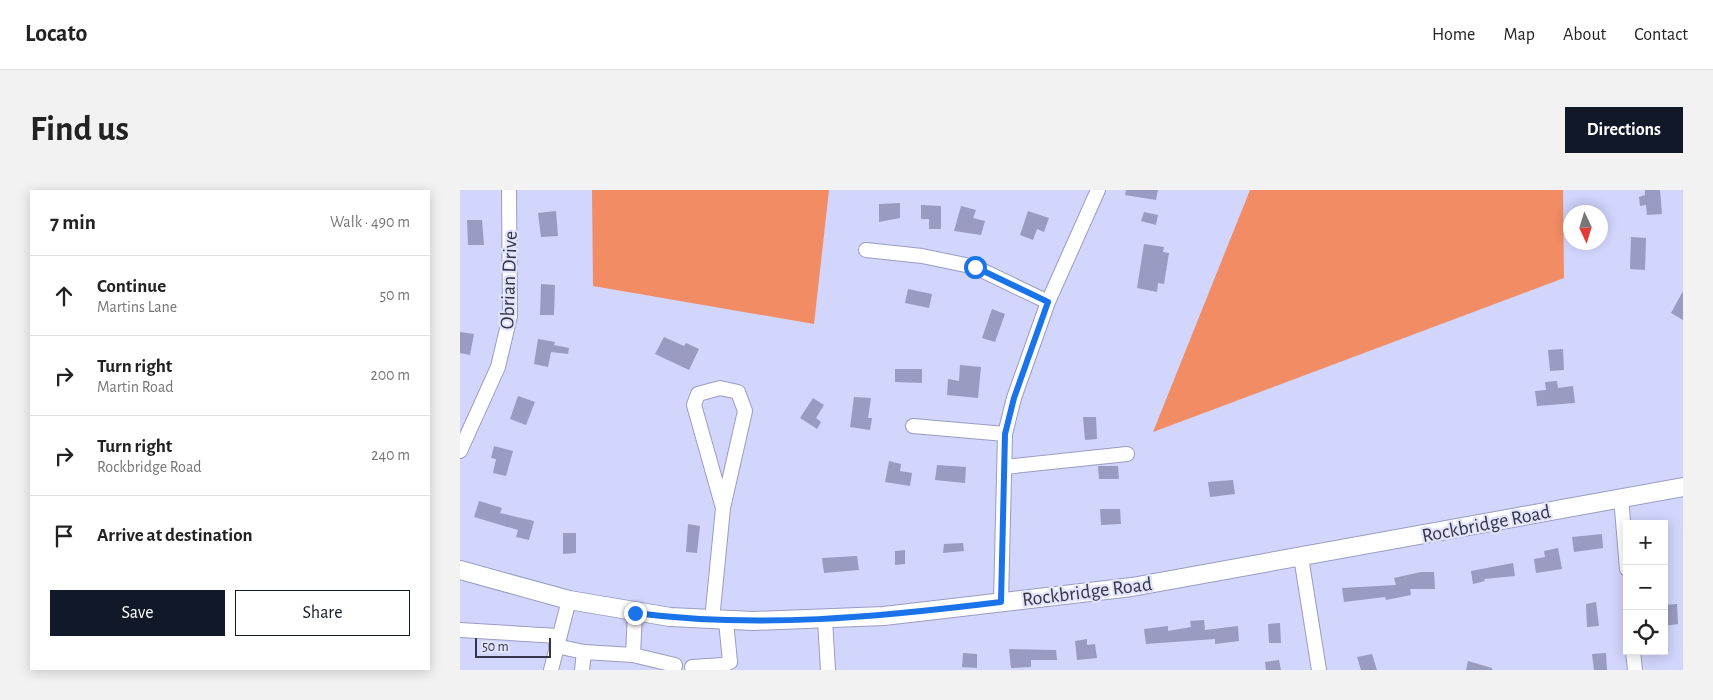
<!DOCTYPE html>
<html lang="en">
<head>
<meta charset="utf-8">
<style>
  body { margin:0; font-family:"Alegreya Sans",sans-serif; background:#f2f2f2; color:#222 }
  .controls { position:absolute; right:15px; bottom:15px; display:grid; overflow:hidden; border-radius:0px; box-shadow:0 2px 12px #0003 }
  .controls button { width:45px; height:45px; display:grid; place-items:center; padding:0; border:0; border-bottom:1px solid #e0e0e0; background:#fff; color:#222; font:25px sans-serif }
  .compass { position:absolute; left:1103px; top:15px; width:45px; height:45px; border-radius:50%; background:#fff; box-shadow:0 2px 12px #0003; rotate:176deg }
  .scale { position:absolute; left:15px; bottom:12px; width:76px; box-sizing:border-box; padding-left:5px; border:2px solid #343545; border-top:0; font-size:14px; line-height:18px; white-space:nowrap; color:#343545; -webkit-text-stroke:4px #e2e4fc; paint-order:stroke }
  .stop { position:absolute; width:15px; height:15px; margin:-11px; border:4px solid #1a73e8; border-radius:50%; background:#fff }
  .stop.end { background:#1a73e8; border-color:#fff; box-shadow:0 1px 5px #0008 }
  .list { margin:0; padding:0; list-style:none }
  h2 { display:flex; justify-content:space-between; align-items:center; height:65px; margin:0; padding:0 20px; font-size:21px }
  h2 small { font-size:16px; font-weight:400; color:#767676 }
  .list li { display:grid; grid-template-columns:32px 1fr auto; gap:15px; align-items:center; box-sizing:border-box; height:80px; padding:0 20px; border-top:1px solid #e0e0e0 }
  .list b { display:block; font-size:19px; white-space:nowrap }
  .list p { margin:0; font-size:16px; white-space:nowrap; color:#767676 }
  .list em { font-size:16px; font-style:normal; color:#767676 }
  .actions { display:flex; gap:10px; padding:15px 20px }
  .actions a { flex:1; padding:11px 0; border:1px solid #111827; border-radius:0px; text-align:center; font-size:18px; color:#111827 }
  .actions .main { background:#111827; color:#fff }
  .icon { flex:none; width:28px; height:28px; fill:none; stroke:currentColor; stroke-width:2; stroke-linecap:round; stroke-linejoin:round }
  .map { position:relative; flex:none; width:1223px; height:480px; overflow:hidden; border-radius:0px }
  header { display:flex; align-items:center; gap:30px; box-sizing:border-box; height:70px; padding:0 25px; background:#fff; border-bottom:1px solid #e0e0e0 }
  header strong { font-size:24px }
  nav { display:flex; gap:28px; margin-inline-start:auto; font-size:18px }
  .intro { display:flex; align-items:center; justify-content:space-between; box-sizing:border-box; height:120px; padding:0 30px }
  h1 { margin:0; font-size:35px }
  .button { padding:12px 22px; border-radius:0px; background:#111827; color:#fff; font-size:18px; font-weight:700 }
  main { display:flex; gap:30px; padding:0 30px }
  aside { flex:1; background:#fff; border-radius:0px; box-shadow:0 2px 12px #0003 }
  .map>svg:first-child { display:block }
  .green { fill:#f18c64 }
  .building { fill:#999bc0 }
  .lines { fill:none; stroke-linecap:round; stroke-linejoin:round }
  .minor-casing { stroke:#9a9cc1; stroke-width:16 }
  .major-casing { stroke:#9a9cc1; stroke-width:20 }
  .minor { stroke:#fff; stroke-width:14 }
  .major { stroke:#fff; stroke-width:18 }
  .route { stroke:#1a73e8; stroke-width:6 }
  .labels { text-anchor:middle; stroke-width:4.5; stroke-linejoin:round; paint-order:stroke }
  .street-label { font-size:20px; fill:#343545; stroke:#e2e4fc }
</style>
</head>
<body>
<header>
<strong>Locato</strong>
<nav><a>Home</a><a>Map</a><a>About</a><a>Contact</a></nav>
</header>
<div class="intro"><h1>Find us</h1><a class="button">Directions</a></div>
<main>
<aside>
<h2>7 min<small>Walk · 490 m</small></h2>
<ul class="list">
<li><svg class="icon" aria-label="ahead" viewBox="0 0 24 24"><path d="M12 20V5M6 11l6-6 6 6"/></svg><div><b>Continue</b><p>Martins Lane</p></div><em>50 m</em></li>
<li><svg class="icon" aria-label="right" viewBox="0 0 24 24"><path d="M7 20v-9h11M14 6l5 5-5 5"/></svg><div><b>Turn right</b><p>Martin Road</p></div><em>200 m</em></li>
<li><svg class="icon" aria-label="right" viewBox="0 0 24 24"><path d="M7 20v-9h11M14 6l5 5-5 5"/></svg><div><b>Turn right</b><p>Rockbridge Road</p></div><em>240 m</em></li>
<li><svg class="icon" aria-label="arrive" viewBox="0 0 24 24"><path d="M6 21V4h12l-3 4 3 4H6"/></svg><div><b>Arrive at destination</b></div></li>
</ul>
<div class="actions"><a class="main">Save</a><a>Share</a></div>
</aside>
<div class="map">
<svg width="1223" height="480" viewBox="0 0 1223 480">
  <rect width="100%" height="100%" fill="#d2d5fc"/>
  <path class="green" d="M132,0H369L354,134L133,96Z
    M790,0H1103L1104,88L693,242Z"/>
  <path class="building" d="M666,0H698L696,10L665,5Z
    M1185,0H1200L1202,24L1187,25L1186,15L1180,16L1179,7L1185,5Z
    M440,13V28L419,32V14Z
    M461,15L481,16V39H469V29H461Z
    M501,16L516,20L513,28L525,31L521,45L494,41Z
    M96,21L98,46L81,47L78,23Z
    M568,21L589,28L584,42L577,39L573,50L560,45Z
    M684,22L698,25L696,35L681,31Z
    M7,30H22L24,55H8Z
    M1171,47L1186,48L1185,80L1170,79Z
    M684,54L704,57L703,62L709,63L704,94L698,93L697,102L677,98Z
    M81,94L95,95L94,125H80Z
    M448,99L472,104L469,118L445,113Z
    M1223,101V130L1211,123Z
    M532,119L545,124L535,152L522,148Z
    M0,142L14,144L10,165L0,163Z
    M204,147L224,156L226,153L239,159L229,180L195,164Z
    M78,149L95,152L94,155L109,158L108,164L91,162L88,177L74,174Z
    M1103,159L1104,180L1090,181L1088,160Z
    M500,175L521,177L518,208L487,205L488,189L499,191Z
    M435,179H462V193L435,192Z
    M1097,191L1098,198L1113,196L1115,213L1077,216L1075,201L1086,200L1085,192Z
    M58,206L75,212L66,235L50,229Z
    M394,207L411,208L408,228H412L410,240L390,237Z
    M353,208L364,215L356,228L361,232L357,239L340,228Z
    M623,227H636L637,249L625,250Z
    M34,256L53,261L46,286L33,283L36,269L31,268Z
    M429,271L441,274L440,281L452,283L450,296L425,292Z
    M477,275L506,277L505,293L475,290Z
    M638,276H658L659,289H639Z
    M773,290L775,304L750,307L748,292Z
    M19,311L42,318L40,323L74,331L69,350L56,347L58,340L14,327Z
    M640,319H660L661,334L641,335Z
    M228,334L240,336L237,363L226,362Z
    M103,343H116V363L103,364Z
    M1142,344L1143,358L1114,362L1112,347Z
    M503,353L504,361L483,363L484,354Z
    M1098,358L1102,379L1076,383L1074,369L1085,367L1084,361Z
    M445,360V374L435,375V361Z
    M397,366L399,380L364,383L362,368Z
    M1053,373L1055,386L1024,389L1025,391L1013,394L1011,381Z
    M961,382H974L975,399H950L951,405L926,410L925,407L884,412L882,398L936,395L934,388Z
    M1136,412L1139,436L1127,437L1126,414Z
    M1217,414L1218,434L1204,436V415Z
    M744,430L745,440L778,436L779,451L755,454V449L686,454L684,439L708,436V441L731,437L730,431Z
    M820,433L821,453H809L808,434Z
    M627,449V455L635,454L637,468L617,470L615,451Z
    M549,459L596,460L597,470H571V477L551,478Z
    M503,463L517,464V478L502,477Z
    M1146,463L1147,480H1134L1132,464Z
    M912,464L917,480H901L897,467Z
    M819,470L821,480H806L805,472Z
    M1008,471L1032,478V480H1006Z"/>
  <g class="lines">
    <g class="minor-casing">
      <path id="minor" d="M406,60L462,66L515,77L588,112
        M453,236L545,244
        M0,261L38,177L50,126L49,0
        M545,277L667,264
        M1161,307L1167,379
        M841,367L859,480
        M541,412L545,244L554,208L588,112L638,0
        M252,430L263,318L285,221L278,202L260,198L238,204L234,215L263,318
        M365,430L368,480
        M0,440L98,446
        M96,456L124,462L122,480
        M1173,461L1175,480
        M124,462L173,465L215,475L214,480
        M173,465L175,423
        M232,477L263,475L270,472L266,431
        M91,480L109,410"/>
    </g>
    <g class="major-casing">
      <path id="major" d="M0,380L109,410L210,427L293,431L424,426L672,397L1223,297"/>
    </g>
    <use href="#minor" class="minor"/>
    <use href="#major" class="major"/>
  </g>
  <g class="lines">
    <path class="route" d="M175,423C298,439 419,427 541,412L545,244L554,208L588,112L515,77"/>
  </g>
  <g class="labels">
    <g class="street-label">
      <text transform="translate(48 90) rotate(-88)" y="7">Obrian Drive</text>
      <text transform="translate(1026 333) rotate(-11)" y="7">Rockbridge Road</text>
      <text transform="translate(627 401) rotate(-7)" y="7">Rockbridge Road</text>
    </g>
  </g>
</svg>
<div class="controls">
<button>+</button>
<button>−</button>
<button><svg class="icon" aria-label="locate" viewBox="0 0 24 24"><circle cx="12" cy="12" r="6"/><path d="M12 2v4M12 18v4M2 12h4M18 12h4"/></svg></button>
</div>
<svg class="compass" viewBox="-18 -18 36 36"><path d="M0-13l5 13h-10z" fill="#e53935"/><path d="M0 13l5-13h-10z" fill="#767676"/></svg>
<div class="scale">50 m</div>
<div class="stop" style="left:515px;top:77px"></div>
<div class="stop end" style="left:175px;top:423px"></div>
</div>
</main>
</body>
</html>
